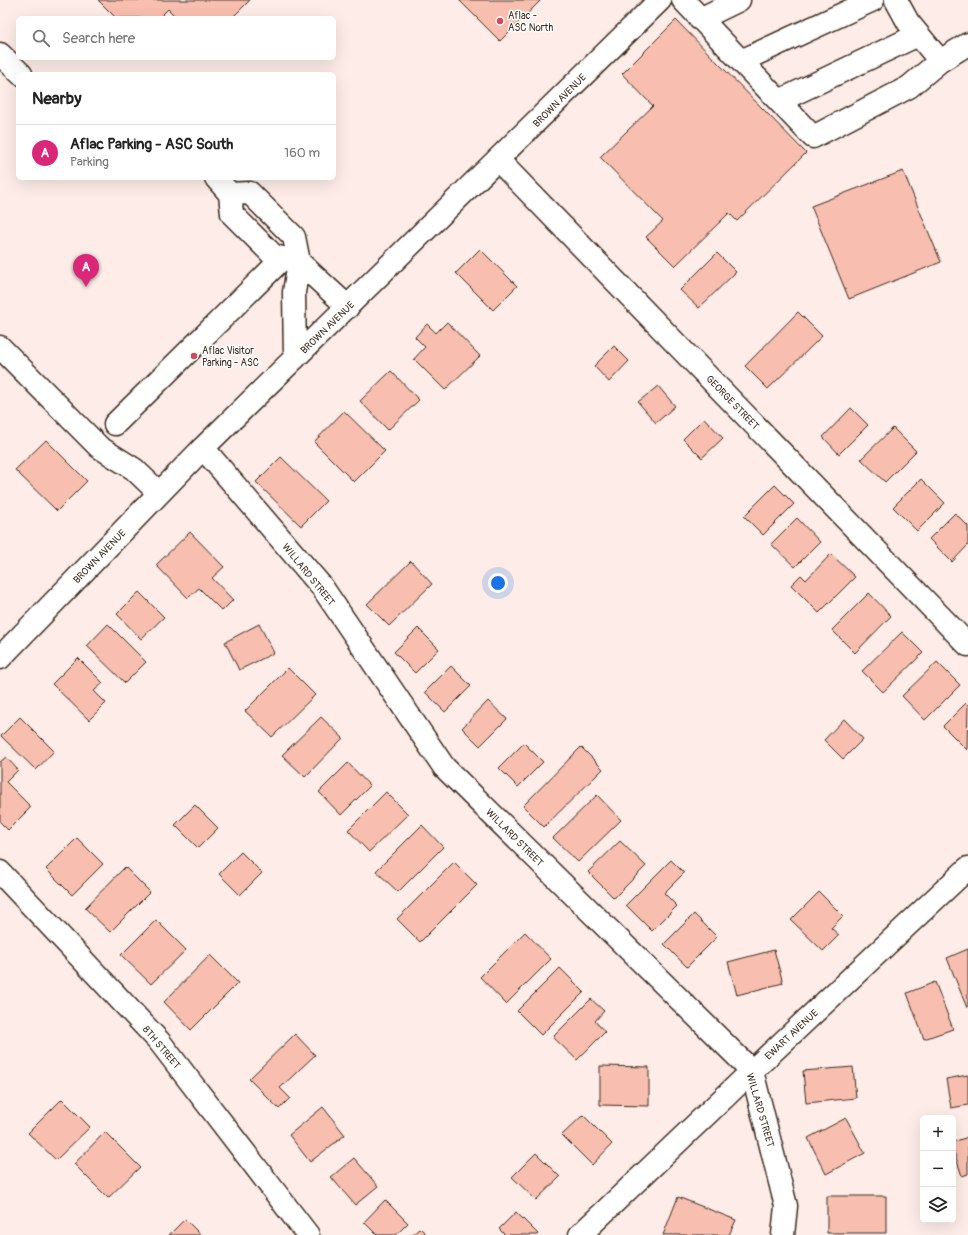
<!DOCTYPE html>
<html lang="en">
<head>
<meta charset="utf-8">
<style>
  body { margin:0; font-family:Pangolin,sans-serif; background:#f2f2f2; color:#222 }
  .controls { position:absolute; right:12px; bottom:12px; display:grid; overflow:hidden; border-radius:6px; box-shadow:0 4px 16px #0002 }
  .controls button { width:36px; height:36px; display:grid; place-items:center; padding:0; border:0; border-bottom:1px solid #e0e0e0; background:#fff; color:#222; font:20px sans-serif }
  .you { position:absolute; left:498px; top:583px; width:14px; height:14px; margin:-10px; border:3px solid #fff; border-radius:50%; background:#1a73e8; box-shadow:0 0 0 6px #1a73e833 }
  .badge { display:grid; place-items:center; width:26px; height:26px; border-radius:50%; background:#db2777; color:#fff; font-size:13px; font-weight:700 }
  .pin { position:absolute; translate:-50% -33px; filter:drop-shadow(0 1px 2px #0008) }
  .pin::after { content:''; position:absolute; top:21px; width:14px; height:12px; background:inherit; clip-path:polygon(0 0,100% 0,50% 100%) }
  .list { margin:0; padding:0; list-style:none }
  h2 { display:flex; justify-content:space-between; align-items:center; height:52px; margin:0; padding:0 16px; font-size:17px }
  h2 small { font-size:13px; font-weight:400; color:#767676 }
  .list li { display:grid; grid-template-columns:26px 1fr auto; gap:12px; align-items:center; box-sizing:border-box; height:56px; padding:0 16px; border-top:1px solid #e0e0e0 }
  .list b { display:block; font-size:15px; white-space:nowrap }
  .list p { margin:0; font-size:13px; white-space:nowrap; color:#767676 }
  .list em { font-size:13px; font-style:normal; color:#767676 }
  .icon { flex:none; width:22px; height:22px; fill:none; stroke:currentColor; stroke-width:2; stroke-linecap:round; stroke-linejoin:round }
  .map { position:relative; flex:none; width:968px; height:1235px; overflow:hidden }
  .search { position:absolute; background:#fff; box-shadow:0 4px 16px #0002; left:16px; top:16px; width:320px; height:44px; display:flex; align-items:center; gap:10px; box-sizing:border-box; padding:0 14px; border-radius:6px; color:#767676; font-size:15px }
  .panel { position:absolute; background:#fff; box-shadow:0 4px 16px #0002; left:16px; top:72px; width:320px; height:108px; border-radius:6px }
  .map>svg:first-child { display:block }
  .building { fill:#f8bfb0; stroke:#3b2a1e }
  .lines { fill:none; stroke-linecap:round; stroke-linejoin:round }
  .minor-casing { stroke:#3b2a1e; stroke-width:25 }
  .minor { stroke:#fff; stroke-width:22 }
  .poi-dot { fill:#d1495b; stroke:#fff; stroke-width:1.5 }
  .labels { text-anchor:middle; stroke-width:3; stroke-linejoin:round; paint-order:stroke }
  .poi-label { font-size:10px; fill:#3b2a1e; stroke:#fff; text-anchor:start }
  .street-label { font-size:10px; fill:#3b2a1e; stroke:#fff }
</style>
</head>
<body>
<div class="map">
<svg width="968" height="1235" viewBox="0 0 968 1235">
  <rect width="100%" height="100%" fill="#fdece7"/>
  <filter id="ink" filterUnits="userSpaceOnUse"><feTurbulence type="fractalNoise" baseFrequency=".025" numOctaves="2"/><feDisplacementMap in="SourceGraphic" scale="8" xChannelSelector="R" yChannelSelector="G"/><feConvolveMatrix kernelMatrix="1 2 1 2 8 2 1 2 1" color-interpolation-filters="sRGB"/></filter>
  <g filter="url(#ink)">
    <path class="building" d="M98,0H250L232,18H177L168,9L159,18H116Z
      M459,0H541L500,41Z
      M676,20L806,153L737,221L729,213L675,266L646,237L663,221L600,157L653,106L622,74Z
      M903,171L941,262L849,299L811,206Z
      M480,249L517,286L493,310L456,273Z
      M717,253L736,272L699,308L680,290Z
      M798,312L822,336L768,389L745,366Z
      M447,322L480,356L445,390L414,359L425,347L415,337L427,324L436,333Z
      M614,346L629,361L609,382L594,366Z
      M391,371L419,400L388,430L360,401Z
      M658,386L675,406L656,423L638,402Z
      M851,408L868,425L839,454L823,437Z
      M344,411L385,451L354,482L314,442Z
      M704,418L723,438L702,458L683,439Z
      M893,428L916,451L885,482L861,459Z
      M46,440L87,481L57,511L15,470Z
      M281,457L326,501L301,526L256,482Z
      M921,479L945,503L917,531L893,507Z
      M775,485L794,504L763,535L744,516Z
      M955,513L968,526V545L952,562L929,539Z
      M797,518L820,542L795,567L771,544Z
      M190,532L224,567L212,578L233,600L222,611L199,588L188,598L156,565Z
      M831,554L855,577L819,613L791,585L801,575L806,580Z
      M411,561L432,584L389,626L367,604Z
      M139,592L164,617L141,639L117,614Z
      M869,593L891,616L855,653L832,630Z
      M108,624L146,662L125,683L87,646Z
      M259,624L274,653L239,670L225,642Z
      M418,628L439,649L415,673L394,652Z
      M902,632L923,653L883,692L862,671Z
      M78,658L103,683L94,691L106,703L89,720L52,684Z
      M937,662L960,685L925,720L902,696Z
      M451,666L471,686L445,712L425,692Z
      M288,668L315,695L272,737L245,711Z
      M488,701L507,719L480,746L462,728Z
      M966,703L968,705L967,750L943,726Z
      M20,717L54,751L36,770L1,736Z
      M321,717L343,738L305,777L282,755Z
      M844,719L863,739L843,759L824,740Z
      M524,743L543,762L518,787L499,768Z
      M581,747L603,769L544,827L523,806Z
      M6,757L18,770L6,782L31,807L8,830L0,822V762Z
      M348,763L370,786L341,815L319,792Z
      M386,792L408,814L369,852L348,830Z
      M597,795L621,820L578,862L553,838Z
      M195,805L218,828L198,848L175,825Z
      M422,825L443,847L398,892L376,871Z
      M77,838L103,864L72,895L46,869Z
      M620,841L646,866L614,898L588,872Z
      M241,852L262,873L240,895L219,874Z
      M671,860L684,873L664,893L677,906L652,931L626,905Z
      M454,862L477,885L420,942L397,919Z
      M125,867L150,892L110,932L85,908Z
      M819,892L843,916L831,928L839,935L823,951L791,920Z
      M694,914L717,937L687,967L664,944Z
      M156,920L186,950L151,984L121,955Z
      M525,932L551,959L506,1004L480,977Z
      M968,949V1007L967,1008L947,958Z
      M774,950L783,983L737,995L728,962Z
      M210,955L238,983L191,1030L164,1002Z
      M560,968L584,992L541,1035L517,1011Z
      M935,982L953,1029L924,1039L907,993Z
      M591,999L604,1011L595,1021L605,1032L577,1060L553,1037Z
      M295,1034L315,1055L280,1088L290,1098L279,1109L249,1079Z
      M600,1066L649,1067V1106L600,1105Z
      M853,1067L856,1098L806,1103L803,1071Z
      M968,1075V1105L951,1108L946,1079Z
      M62,1099L90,1127L56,1160L28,1133Z
      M323,1107L345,1135L310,1162L289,1135Z
      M583,1115L612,1144L592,1165L562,1135Z
      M846,1118L865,1153L826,1174L808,1138Z
      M105,1132L140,1167L108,1198L74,1164Z
      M968,1137V1174L962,1176L953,1149V1142Z
      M536,1153L560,1177L536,1200L512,1177Z
      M354,1158L378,1186L355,1205L331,1177Z
      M827,1196H886V1233H827Z
      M678,1197L736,1220L729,1235H663Z
      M385,1200L408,1223L396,1235H377L364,1222Z
      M516,1212L538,1234L537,1235H505L499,1229Z
      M185,1219L201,1235H169Z
      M420,1228L427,1235H412Z"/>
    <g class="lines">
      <g class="minor-casing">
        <path id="minor" d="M683,0L813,137L909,87L940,61L968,44
          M896,0L908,22L940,61
          M700,19L739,0
          M0,54L21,74
          M741,61L873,0
          M779,101L918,35
          M498,160L968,645
          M216,178L230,194
          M0,347L99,447L134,469L159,493
          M295,358L294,292L299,262L294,237L250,193L230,194L232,214L274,256L299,262L348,307
          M115,424L283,258
          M203,448L322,587L444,767L752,1071L786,1206L783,1235
          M0,658L203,448L660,0
          M0,872L159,1041L308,1235
          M580,1235L752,1071L968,868"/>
      </g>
      <use href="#minor" class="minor"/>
    </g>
  </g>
  <g class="poi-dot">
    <circle cx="500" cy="21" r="4"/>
    <circle cx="194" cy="356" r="4"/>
  </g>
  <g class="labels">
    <g class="poi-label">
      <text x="508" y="19">Aflac -<tspan x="508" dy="12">ASC North</tspan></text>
      <text x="202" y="354">Aflac Visitor<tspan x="202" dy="12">Parking - ASC</tspan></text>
    </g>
    <g class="street-label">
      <text transform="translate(559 100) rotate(-45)" y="4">BROWN AVENUE</text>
      <text transform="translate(327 327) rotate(-44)" y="4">BROWN AVENUE</text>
      <text transform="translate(733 402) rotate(46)" y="4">GEORGE STREET</text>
      <text transform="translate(99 556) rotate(-46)" y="4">BROWN AVENUE</text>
      <text transform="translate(309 574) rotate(51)" y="4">WILLARD STREET</text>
      <text transform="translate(515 837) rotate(45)" y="4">WILLARD STREET</text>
      <text transform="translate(791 1034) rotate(-43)" y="4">EWART AVENUE</text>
      <text transform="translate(162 1047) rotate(50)" y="4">8TH STREET</text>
      <text transform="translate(761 1110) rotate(74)" y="4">WILLARD STREET</text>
    </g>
  </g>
</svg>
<div class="controls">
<button>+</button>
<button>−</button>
<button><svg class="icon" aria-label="layers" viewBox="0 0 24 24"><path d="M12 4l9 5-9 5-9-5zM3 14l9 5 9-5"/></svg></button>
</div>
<div class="you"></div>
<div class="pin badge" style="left:86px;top:287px">A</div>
<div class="search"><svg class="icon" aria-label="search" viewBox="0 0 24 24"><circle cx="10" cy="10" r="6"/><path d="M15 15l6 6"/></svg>Search here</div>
<section class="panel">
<h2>Nearby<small></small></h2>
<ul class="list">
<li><span class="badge">A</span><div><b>Aflac Parking - ASC South</b><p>Parking</p></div><em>160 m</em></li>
</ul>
</section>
</div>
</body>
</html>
